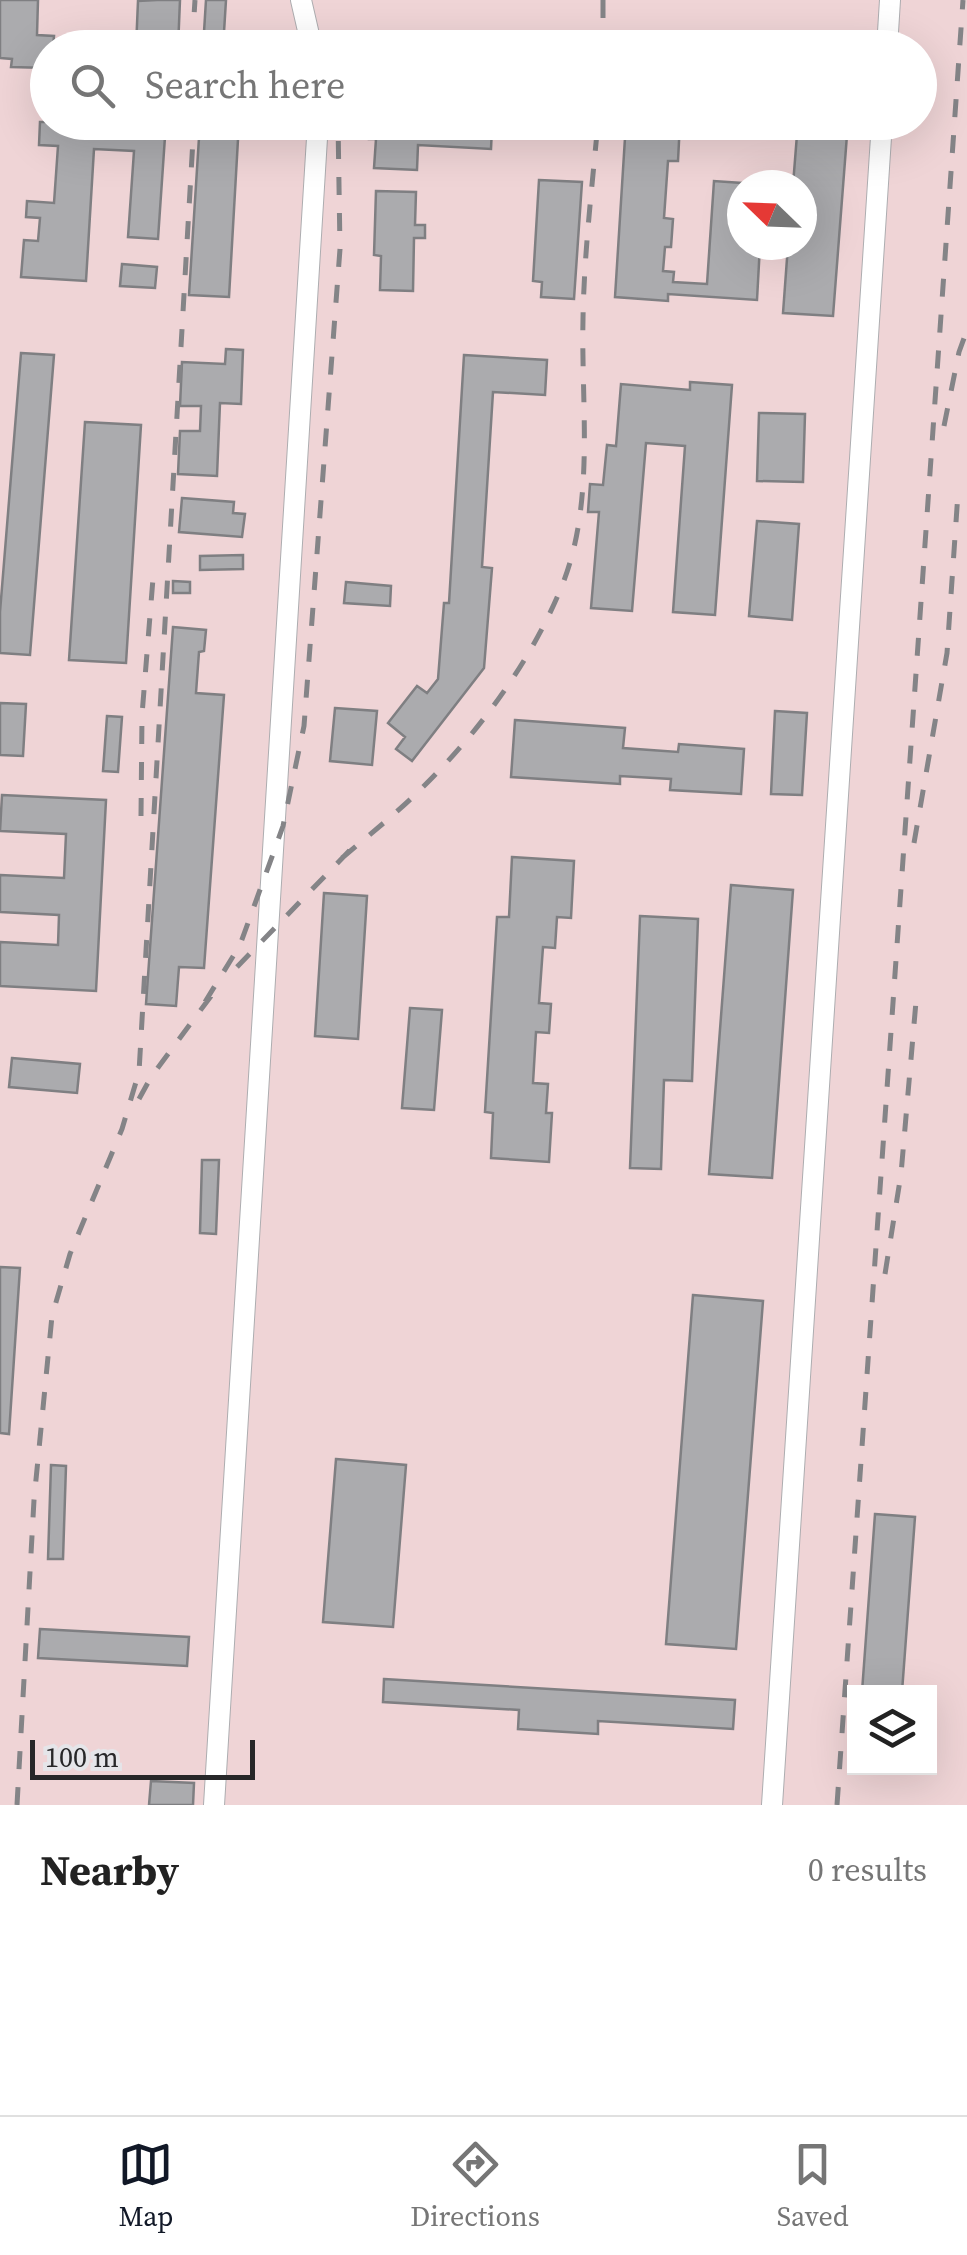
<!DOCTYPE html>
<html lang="en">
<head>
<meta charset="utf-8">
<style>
  body { margin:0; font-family:"Source Serif 4",serif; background:#f6f6f6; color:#222 }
  .controls { position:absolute; right:30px; bottom:30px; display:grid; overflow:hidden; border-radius:0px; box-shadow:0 10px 40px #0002 }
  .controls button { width:90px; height:90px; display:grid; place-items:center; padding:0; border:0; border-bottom:2px solid #e0e0e0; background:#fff; color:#222; font:50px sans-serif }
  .compass { position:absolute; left:727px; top:170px; width:90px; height:90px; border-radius:50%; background:#fff; box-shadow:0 10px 40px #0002; rotate:293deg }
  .scale { position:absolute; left:30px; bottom:25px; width:225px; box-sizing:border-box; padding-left:10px; border:5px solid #272729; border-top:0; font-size:28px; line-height:35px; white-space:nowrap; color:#272729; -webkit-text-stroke:8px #e5e5e9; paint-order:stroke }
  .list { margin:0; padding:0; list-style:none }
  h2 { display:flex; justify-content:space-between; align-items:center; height:130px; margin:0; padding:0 40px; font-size:42px }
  h2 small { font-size:32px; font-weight:400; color:#767676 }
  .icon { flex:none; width:55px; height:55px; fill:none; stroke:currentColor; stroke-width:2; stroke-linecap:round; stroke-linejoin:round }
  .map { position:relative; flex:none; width:967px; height:1805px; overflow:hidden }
  .search { position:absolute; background:#fff; box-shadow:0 10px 40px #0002; left:30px; right:30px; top:30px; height:110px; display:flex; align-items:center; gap:25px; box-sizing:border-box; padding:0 35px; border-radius:55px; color:#767676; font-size:38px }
  .sheet { height:310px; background:#fff }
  nav { display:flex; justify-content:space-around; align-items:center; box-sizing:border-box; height:140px; border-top:2px solid #e0e0e0; background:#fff; font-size:28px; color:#767676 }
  nav a { display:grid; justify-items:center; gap:5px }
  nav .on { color:#111827 }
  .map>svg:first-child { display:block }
  .industrial { fill:#efd4d6; fill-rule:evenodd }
  .building { fill:#ababae; stroke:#7f7f82; stroke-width:2.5 }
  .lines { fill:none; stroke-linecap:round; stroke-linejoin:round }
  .minor-casing { stroke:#adadb0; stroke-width:22 }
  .minor { stroke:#fff; stroke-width:20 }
  .rail { stroke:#848487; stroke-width:5; stroke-dasharray:18 18; stroke-linecap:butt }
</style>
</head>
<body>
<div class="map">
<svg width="967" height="1805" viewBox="0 0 967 1805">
  <rect width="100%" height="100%" fill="#e5e5e9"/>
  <path class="industrial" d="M0,0H967V1805H0ZM48,48H920V122H48ZM742,185H802V245H742ZM854,1692H930V1768H854Z"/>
  <path class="building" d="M0,0H38L37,35L54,36L53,48H48V68L11,67L12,59L0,58Z
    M157,0H180L178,48H136L138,1Z
    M206,0H226L223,48H203Z
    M40,122H166L158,239L128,237L134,151L94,149L86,281L21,277L24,240L38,241L40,218L26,217L27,201L54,203L58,146L39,145Z
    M200,122H239L229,297L189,295Z
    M370,122H456L492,127L491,149L418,145L417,170L374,168L376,139H369Z
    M626,122H680L678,161H668L664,218L673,219L671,247H665L663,271L674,272L673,282L707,284L714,181L742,183V245H760L757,300L668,294V301L615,297Z
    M798,122H848L833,316L783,313L788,245H802V185H793Z
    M539,180L582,182L574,299L541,297L542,282L533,281Z
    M376,191L416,192L415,225H425V238H414L413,291L380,290L381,256L374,255Z
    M122,264L157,267L155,288L120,286Z
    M226,349L243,350L241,404L220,403L217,476L178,474L180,431H200L201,406H180L182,362L225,364Z
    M21,353L54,355L30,655L0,653V612Z
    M464,355L547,360L545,395L493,392L482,567L492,568L484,668L412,761L396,749L405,737L388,723L417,686L427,693L438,679L444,603H449Z
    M690,382L732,385L715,615L673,612L685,446L646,443L632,611L591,608L599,512H588L590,484L603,485L607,445L616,446L621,384L690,390Z
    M759,413L805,414L803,482L757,481Z
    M85,422L141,425L126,663L69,660Z
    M182,498L234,502L233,513L245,514L242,537L179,532Z
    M757,521L799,524L792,620L749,616Z
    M243,555V569L200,570V556Z
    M173,581L190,582V593H173Z
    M346,582L391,586L390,606L344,603Z
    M173,627L206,630L204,651L199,652L196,693L224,695L204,968L179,967L176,1006L146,1004Z
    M0,703L26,704L23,756L0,755Z
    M335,708L377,711L372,765L330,761Z
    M775,711L807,713L802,795L771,794Z
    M107,716L122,717L118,772L103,771Z
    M515,720L625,728L623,748L678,752L679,744L744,749L741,794L670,790L671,779L620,776V784L511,777Z
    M2,795L106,800L96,991L0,986V942L58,945L59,915L0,912V875L64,878L66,834L0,831Z
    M512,857L574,861L571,918L557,917L555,948L543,947L539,1003L551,1004L549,1033L536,1032L533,1083L548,1084L546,1113H552L549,1162L491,1158L493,1113L485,1112L497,917H509Z
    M731,885L793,890L772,1178L709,1174Z
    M324,893L367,896L358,1039L315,1036Z
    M640,916L698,919L692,1081L664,1080L661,1169L630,1168Z
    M410,1008L442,1010L434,1110L402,1108Z
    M12,1058L80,1064L77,1093L9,1087Z
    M202,1160H219L216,1234L200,1233Z
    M0,1267L20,1268L9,1434L0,1433Z
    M693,1295L763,1301L736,1649L666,1644Z
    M336,1459L406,1465L393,1627L323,1622Z
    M51,1465L66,1466L63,1559H48Z
    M875,1514L915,1517L902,1692H862Z
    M40,1629L189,1637L187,1666L38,1658Z
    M384,1679L735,1700L733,1729L598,1721V1734L518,1729L519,1710L383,1702Z
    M151,1781L194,1783L193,1805H149Z"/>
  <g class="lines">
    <g class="minor-casing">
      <path id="minor" d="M301,0L312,48
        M887,48L890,0
        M214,1805L318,122
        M772,1805L882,122"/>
    </g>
    <use href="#minor" class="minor"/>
    <path class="rail" d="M603,0V48
      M192,48L195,0
      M944,426L959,352L967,330
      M141,816L142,715L154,566
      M914,843L947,653L958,493
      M342,858C369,835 397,813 422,788C480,731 533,659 563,583C595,501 581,405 583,319C584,254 592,188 598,122
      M237,967L352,848
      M205,1002L240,945L273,854L283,826L304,726L340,249L338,122
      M139,1099L151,1077L214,992
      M885,1274L901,1174L917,990
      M17,1805L34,1500L52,1316L70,1254L122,1129L139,1072L194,122
      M837,1805L963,0"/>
  </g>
</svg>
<div class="controls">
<button><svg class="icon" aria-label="layers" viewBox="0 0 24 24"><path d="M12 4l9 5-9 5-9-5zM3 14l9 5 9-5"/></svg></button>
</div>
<svg class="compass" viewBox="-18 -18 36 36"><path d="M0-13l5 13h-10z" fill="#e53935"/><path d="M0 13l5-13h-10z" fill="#767676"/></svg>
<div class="scale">100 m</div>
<div class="search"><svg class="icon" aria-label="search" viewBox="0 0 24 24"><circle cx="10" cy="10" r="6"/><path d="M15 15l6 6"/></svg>Search here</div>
</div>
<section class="sheet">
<h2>Nearby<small>0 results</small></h2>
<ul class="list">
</ul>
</section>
<nav>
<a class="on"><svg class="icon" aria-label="map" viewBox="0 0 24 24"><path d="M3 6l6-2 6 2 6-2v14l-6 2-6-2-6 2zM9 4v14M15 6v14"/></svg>Map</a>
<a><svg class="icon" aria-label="directions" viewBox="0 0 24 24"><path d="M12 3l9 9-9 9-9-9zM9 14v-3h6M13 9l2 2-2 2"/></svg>Directions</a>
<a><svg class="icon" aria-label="saved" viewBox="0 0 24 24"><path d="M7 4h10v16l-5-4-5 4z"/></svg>Saved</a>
</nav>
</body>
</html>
